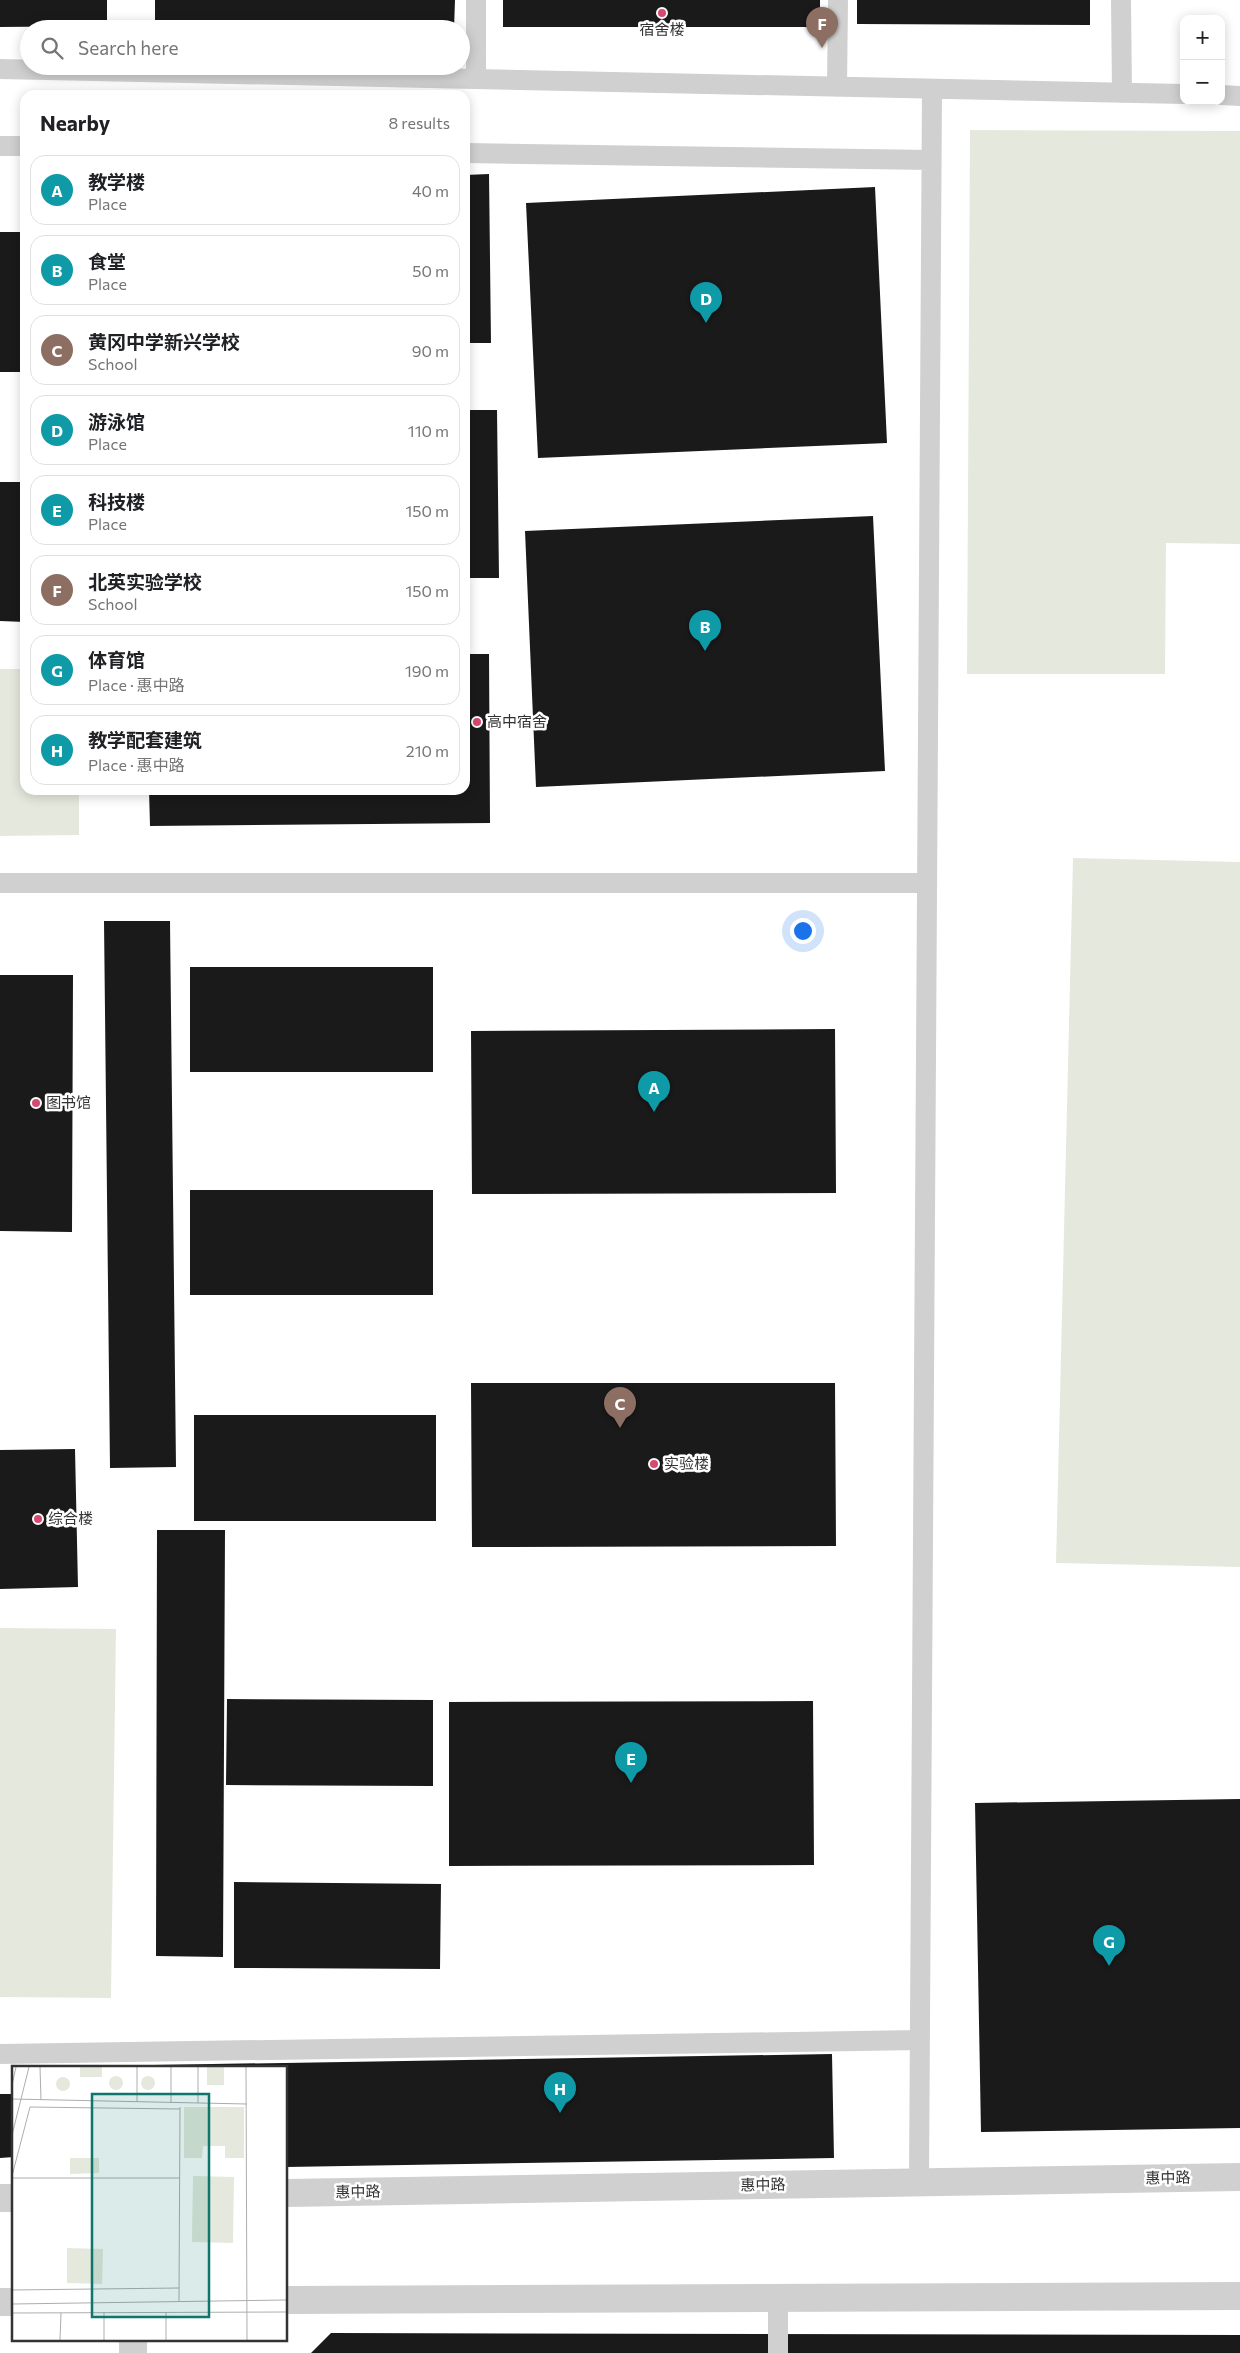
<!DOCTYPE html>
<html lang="en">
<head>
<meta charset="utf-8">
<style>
  body { margin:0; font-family:Commissioner,"Noto Sans SC",sans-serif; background:#f6f6f6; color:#202124 }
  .controls { position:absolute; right:15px; top:15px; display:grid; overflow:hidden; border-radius:10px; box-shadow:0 2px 12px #0003 }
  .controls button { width:45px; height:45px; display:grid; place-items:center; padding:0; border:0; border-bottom:1px solid #e0e0e0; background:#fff; color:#202124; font:25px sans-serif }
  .you { position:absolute; left:802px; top:930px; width:18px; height:18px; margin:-12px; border:4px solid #fff; border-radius:50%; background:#1a73e8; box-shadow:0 0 0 8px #1a73e833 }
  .badge { display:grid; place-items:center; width:32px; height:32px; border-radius:50%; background:#d64970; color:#fff; font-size:16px; font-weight:700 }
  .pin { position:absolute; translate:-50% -41px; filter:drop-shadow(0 1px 2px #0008) }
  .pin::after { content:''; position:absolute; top:26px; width:18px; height:15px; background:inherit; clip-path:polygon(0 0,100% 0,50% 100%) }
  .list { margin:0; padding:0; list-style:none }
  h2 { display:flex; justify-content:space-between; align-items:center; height:65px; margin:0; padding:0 20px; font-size:21px }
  h2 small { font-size:16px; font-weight:400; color:#757577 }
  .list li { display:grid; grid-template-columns:32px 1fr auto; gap:15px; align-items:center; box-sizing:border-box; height:70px; margin:0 10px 10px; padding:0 10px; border:1px solid #e0e0e0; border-radius:15px }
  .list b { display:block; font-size:19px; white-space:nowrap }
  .list p { margin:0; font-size:16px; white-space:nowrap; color:#757577 }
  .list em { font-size:16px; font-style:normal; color:#757577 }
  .icon { flex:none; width:28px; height:28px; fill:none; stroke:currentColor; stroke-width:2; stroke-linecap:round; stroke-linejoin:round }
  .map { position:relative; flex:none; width:1240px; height:2353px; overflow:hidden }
  .search { position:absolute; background:#fff; box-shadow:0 2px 12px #0003; left:20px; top:20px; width:450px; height:55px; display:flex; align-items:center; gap:12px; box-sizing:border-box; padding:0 18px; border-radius:28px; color:#757577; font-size:19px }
  .panel { position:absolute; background:#fff; box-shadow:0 2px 12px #0003; left:20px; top:90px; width:450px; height:705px; border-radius:15px }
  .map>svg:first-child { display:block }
  .green { fill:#e5e9dd }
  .building { fill:#1a1a1a }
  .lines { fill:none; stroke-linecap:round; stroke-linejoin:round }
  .service { stroke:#d0d0d0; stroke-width:20 }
  .minor { stroke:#d0d0d0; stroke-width:28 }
  .tertiary { stroke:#d0d0d0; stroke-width:28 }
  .poi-dot { fill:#d64970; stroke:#fff; stroke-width:2 }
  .labels { text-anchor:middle; stroke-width:5; stroke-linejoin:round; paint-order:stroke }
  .poi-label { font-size:15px; fill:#333; stroke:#fff; text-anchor:start }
  .street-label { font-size:15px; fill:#333; stroke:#fff }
  .inset-road { fill:none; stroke:#adadad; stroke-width:1 }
  .view { fill:#0f766e; fill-opacity:0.15; stroke:#0f766e; stroke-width:2.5 }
  .inset-edge { fill:none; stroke:#333; stroke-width:2.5 }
</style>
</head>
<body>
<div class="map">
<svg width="1240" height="2353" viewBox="0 0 1240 2353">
  <rect width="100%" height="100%" fill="#fff"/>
  <path class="green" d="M970,130L1240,131V544L1166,543L1165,674H967Z
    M0,669H25V790H79V835L0,836Z
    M1073,858L1240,862V1567L1056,1563Z
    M0,1628L116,1629L111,1998L0,1997Z"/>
  <path class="building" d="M0,0H107V26L0,27Z
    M155,0H455L454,29L155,23Z
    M503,0H820V27H503Z
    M857,0H1090V25L857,24Z
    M489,174L491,343H465V175Z
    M875,187L887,443L538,458L526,203Z
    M0,232H25V372H0Z
    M465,410H497L499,578H465Z
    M0,482H25V622L0,621Z
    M873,516L885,771L536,787L525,531Z
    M465,654H489L490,823L150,826L149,790H465Z
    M104,921H170L176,1467L110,1468Z
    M190,967H433V1072H190Z
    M0,975H73L72,1232L0,1231Z
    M835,1029L836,1193L472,1194L471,1031Z
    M190,1190H433V1295H190Z
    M471,1383H835L836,1546L472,1547Z
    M194,1415H436V1521H194Z
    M75,1449L78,1587L0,1589V1450Z
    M157,1530H225L223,1957L156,1956Z
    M227,1699L433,1700V1786L226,1785Z
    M813,1701L814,1865L449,1866V1702Z
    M1240,1799V2128L981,2132L975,1803Z
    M234,1882L441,1884L440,1969L234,1968Z
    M832,2054L834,2158L286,2167V2067H154V2065Z
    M0,2094H14V2157L0,2158Z
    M331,2333L1240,2335V2353H311Z"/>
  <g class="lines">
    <path class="service" d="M1121,0L1122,93
      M0,69L1184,94
      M476,79V0
      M837,87L838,0
      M1221,95L1240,96
      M0,146H25
      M465,153L931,160
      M0,883H927
      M0,2054L920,2040
      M919,2182L932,89
      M778,2298V2353"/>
    <path class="minor" d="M133,2339V2353"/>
    <path class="tertiary" d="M286,2193L1240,2177
      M0,2198H14
      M286,2300L1240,2296
      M0,2302H14"/>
  </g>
  <g class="poi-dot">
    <circle cx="662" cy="13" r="5"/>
    <circle cx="477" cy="722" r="5"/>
    <circle cx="36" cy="1103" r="5"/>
    <circle cx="654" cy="1464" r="5"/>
    <circle cx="38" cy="1519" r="5"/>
  </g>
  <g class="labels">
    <g class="poi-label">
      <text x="662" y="35" text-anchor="middle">宿舍楼</text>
      <text x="487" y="727">高中宿舍</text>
      <text x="46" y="1108">图书馆</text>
      <text x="664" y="1469">实验楼</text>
      <text x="48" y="1524">综合楼</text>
    </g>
    <g class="street-label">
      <text transform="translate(1168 2178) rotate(-1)" y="5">惠中路</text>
      <text transform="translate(763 2185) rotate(-1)" y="5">惠中路</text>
      <text transform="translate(358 2192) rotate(-1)" y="5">惠中路</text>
    </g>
  </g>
  <g transform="translate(12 2066)">
    <rect width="275" height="275" fill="#fff"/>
    <path d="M68,1H90V11H68ZM195,1H212V19H195ZM129 17a7 7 0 1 1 14 0a7 7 0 1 1-14 0ZM97 17a7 7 0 1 1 14 0a7 7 0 1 1-14 0ZM44 18a7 7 0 1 1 14 0a7 7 0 1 1-14 0ZM172,41H232V92H213V80H191L190,92H172ZM58,92H87V107L58,108ZM181,110L222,111L221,177L180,176ZM55,182L91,183L90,218L55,217Z" fill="#e5e9dd"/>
    <path class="inset-road" d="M28,1L29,34M186,1V37M234,1L235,274M0,19L4,1M0,33L235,38M125,36V1M159,37V1M0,69L17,1M0,110L18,41L168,43M0,112H168M0,224L167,222M167,235L168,41M0,238L275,234M92,246V274M154,246V274M0,247L275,246M48,274L49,247"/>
    <path class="view" d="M80,28H197V251H80Z"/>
    <rect width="275" height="275" class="inset-edge"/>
  </g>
</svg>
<div class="controls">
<button>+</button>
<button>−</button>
</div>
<div class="you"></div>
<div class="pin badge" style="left:654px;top:1112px;background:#0f9aa8">A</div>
<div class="pin badge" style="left:705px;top:651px;background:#0f9aa8">B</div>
<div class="pin badge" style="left:620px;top:1428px;background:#8d6e63">C</div>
<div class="pin badge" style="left:706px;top:323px;background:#0f9aa8">D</div>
<div class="pin badge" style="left:631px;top:1783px;background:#0f9aa8">E</div>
<div class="pin badge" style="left:822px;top:48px;background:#8d6e63">F</div>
<div class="pin badge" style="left:1109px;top:1966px;background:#0f9aa8">G</div>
<div class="pin badge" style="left:560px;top:2113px;background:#0f9aa8">H</div>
<div class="search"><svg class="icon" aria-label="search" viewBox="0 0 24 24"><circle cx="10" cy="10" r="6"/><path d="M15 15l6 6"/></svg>Search here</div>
<section class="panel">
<h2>Nearby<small>8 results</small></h2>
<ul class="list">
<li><span class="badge" style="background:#0f9aa8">A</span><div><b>教学楼</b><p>Place</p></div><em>40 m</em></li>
<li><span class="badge" style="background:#0f9aa8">B</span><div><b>食堂</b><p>Place</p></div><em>50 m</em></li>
<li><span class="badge" style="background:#8d6e63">C</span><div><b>黄冈中学新兴学校</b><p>School</p></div><em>90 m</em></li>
<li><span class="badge" style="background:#0f9aa8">D</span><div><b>游泳馆</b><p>Place</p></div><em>110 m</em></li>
<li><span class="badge" style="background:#0f9aa8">E</span><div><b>科技楼</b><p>Place</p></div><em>150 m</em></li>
<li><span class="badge" style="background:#8d6e63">F</span><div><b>北英实验学校</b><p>School</p></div><em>150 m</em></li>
<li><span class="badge" style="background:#0f9aa8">G</span><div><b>体育馆</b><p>Place · 惠中路</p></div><em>190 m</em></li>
<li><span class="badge" style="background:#0f9aa8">H</span><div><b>教学配套建筑</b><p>Place · 惠中路</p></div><em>210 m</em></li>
</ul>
</section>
</div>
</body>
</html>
